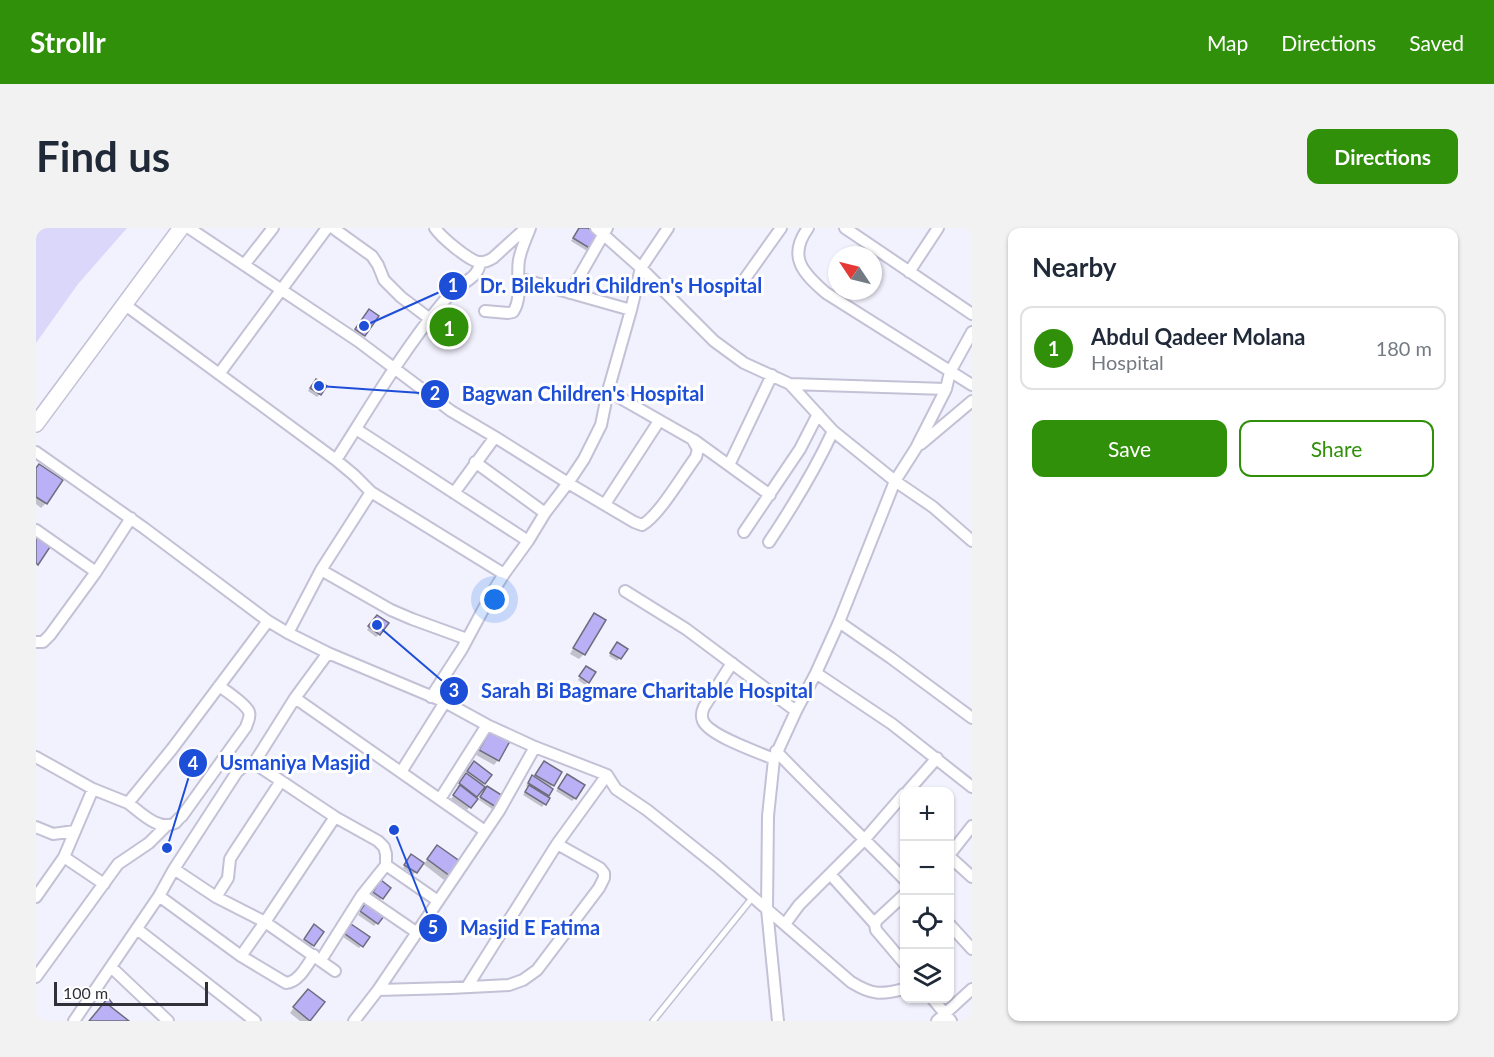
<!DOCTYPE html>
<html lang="en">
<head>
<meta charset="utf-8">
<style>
  body { margin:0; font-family:Lato,sans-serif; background:#f2f2f3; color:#1f2937 }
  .controls { position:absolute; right:18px; bottom:18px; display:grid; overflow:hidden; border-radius:12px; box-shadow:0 2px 4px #0004 }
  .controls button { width:54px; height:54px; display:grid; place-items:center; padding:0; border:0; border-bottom:2px solid #e0e1e3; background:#fff; color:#1f2937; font:30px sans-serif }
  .compass { position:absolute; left:792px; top:18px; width:54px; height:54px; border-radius:50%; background:#fff; box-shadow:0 2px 4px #0004; rotate:305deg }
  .scale { position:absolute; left:18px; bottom:15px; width:154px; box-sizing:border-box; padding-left:6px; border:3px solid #313038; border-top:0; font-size:16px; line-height:21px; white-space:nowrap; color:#313038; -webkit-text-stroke:4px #fff; paint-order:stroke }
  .you { position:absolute; left:459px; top:372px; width:21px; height:21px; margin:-15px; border:4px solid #fff; border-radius:50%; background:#1a73e8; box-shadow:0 0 0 9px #1a73e833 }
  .badge { display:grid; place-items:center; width:39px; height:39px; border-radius:50%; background:#30900a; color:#fff; font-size:20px; font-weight:700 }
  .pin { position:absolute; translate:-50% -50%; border:3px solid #fff; box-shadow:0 2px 6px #0006 }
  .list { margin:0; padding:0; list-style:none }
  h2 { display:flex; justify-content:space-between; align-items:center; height:78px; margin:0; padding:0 24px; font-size:26px }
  h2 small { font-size:20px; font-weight:400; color:#747a83 }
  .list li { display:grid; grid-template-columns:39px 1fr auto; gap:18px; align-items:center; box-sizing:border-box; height:84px; margin:0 12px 12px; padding:0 12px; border:2px solid #e0e1e3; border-radius:12px }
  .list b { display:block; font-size:22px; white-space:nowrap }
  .list p { margin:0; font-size:20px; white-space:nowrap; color:#747a83 }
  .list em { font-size:20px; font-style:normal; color:#747a83 }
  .actions { display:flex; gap:12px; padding:18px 24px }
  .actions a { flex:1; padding:14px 0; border:2px solid #30900a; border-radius:12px; text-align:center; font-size:21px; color:#30900a }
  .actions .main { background:#30900a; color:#fff }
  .icon { flex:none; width:33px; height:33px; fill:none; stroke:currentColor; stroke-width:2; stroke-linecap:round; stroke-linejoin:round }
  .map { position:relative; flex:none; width:936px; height:793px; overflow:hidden; border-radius:12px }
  header { display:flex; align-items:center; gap:36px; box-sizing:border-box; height:84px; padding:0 30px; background:#30900a; color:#fff }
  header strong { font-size:28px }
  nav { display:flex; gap:33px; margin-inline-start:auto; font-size:21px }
  .intro { display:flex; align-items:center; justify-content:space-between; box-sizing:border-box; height:144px; padding:0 36px }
  h1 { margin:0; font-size:42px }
  .button { padding:15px 27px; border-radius:12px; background:#30900a; color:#fff; font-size:21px; font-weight:700 }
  main { display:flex; gap:36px; padding:0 36px }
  aside { flex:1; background:#fff; border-radius:12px; box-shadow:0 2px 4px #0004 }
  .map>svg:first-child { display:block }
  .green { fill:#dbd7fb }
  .shadow { fill:#0003 }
  .building { fill:#b9b0f5; stroke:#6e6c7e; stroke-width:1.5 }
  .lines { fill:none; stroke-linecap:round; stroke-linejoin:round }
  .lane-casing { stroke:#c3c1d5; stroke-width:8 }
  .street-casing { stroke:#c3c1d5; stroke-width:14 }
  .secondary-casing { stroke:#c3c1d5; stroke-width:18 }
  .lane { stroke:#fff; stroke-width:5 }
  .street { stroke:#fff; stroke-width:10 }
  .secondary { stroke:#fff; stroke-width:15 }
  .leader { fill:none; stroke:#1d4ed8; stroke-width:2 }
  .callout-dot { fill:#1d4ed8; stroke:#fff; stroke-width:2 }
  .mark-label { font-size:18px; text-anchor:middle; font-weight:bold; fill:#fff }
  .callout-label { font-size:20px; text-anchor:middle; font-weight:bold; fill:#1d4ed8; stroke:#fff; stroke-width:6; stroke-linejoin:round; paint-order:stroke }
</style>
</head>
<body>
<header>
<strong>Strollr</strong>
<nav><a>Map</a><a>Directions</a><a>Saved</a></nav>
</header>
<div class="intro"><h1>Find us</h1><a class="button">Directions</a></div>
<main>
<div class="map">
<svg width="936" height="793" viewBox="0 0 936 793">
  <rect width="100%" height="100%" fill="#f2f1fe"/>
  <path class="green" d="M0,0H91L42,56L0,115Z"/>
  <path class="shadow" d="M543,0H549L554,20L551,23L535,13Z
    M330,86L328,107L325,110L317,104Z
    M402,90L411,113L408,116L392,104Z
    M277,155L284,166L281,169L272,163Z
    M0,241L10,275L5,280L0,276Z
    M558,387L567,393L548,426L543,431L534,426L553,392Z
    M338,391L343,406L340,409L331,402Z
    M579,419L590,421L581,433L573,428Z
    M548,442L552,454L549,457L542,452Z
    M454,504L462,532L458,537L440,527L449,509Z
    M435,538L454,547L438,570L440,571L431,582L415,571L423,560L421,559Z
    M505,538L524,545L514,560L515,561L510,569L512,570L506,579L487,567L492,559L490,558L493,552L498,550Z
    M531,548L539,570L536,573L520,563Z
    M449,562L459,578L456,581L443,572Z
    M397,624L413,647L408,652L386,635L377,647L367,640L376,628L388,636Z
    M342,657L346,670L343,673L335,667Z
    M328,678L347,687L338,698L322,687Z
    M313,700L325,718L323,720L307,709Z
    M275,701L277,717L274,720L266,714Z
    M267,767L287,774L272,793H264L254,785Z"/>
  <path class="building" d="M543,0H552L564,7L555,21L537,10Z
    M333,81L343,88L329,108L319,101Z
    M405,86L424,100L412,114L394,100Z
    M280,151L291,158L285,167L274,160Z
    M3,236L27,252L11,276L0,269V240Z
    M0,309L14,319L2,337L0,335Z
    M558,385L570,392L549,427L537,420Z
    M341,387L353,395L344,407L332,398Z
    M581,414L592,421L585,431L574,425Z
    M550,438L560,444L553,455L543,448Z
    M454,503L474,513L463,533L443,522Z
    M438,533L456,547L449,556L431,543Z
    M508,533L526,544L518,558L499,547Z
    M430,545L449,559L441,569L423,555Z
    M531,546L549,557L540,571L522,560Z
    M496,547L517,561L513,568L492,555Z
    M424,557L442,571L435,580L417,567Z
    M493,557L514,570L510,577L489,564Z
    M451,558L467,568L460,579L444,569Z
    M401,617L425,634L414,648L391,631Z
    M375,626L388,635L381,645L368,637Z
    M345,652L355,660L347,671L337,664Z
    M331,673L349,687L342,696L324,683Z
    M278,696L288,704L278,718L268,711Z
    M315,696L334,709L327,719L308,705Z
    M272,761L289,774L274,793L257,779Z
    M72,770L77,776L74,778L93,793H53Z"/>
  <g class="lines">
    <g class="lane-casing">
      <path id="lane" d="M617,793L717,669"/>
    </g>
    <g class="street-casing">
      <path id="street" d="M153,0L322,113L415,183L459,209L532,255L598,294L606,297C623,288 647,246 660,229L662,221L656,211L572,163
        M297,0L336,28L342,37L348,52L365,69L394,91
        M399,0C405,9 431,31 442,34C448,35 452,33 457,30L490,0
        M560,0L605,40L678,113L708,135L754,156L797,203L859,253L897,279L936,313
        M772,0C751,29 767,45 790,65L936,157
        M809,0L936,86
        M208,37L237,0
        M873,44L902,0
        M482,50L595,82
        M703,59L745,0
        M534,65L571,0
        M88,76L300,232L318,247L335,264
        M449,83L472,85L477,84C487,70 480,49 483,32C485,21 490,11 494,0
        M183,146L291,0
        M754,156L910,161
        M320,201L492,313
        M658,212L734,267
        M885,216L936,173
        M0,224L108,300L232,393L252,405L292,425L409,474L451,497L499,519L571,547L580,561L611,582L681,638L815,754C836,767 845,767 868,761
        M300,232C334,179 367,122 408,73C412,68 416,64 421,60C431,52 443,48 444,34
        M439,234L509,285
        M693,237L736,147
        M418,265L459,209
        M569,276L623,193
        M0,302L60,344
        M708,304L764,221L782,186
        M733,314C757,278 779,242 797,203
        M285,342L355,382L376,391L431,411
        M589,363L650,401L760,483
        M803,394L855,430L936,490
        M252,405L285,342L335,264L468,346
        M0,414H7L14,407L60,344L95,290
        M696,435L668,479C666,483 665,488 667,493C674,508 722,524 738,531
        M780,445L856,496L936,559
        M395,469L426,421L456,365L468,346L492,313L509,285L532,255L548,231L565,197L572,163L595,82L605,40L632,0
        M259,470L449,603
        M740,523C782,567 826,608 868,651
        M0,529L57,561L92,575L136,521L232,393
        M365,544L409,474
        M871,564L901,530
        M404,571L451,497
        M92,575C104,584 123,604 139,595C141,593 143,590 146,588L210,499C211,495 215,489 213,484C210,476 190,463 183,458
        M0,599L17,606L39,603
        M914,626L936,598
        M28,629L68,656
        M914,629L936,649
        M350,637L402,673
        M138,641L180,669L229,694L299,743
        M794,646L839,696
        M326,667L380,704
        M868,667L841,692L839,696L840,702L868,735
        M123,668L205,728L250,755C263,754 271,737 278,727
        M0,669L28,629L57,561
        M180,669L192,650L194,631L197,626L245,553
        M749,696L763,677L829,611L868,566
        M914,697L936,721
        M101,701L219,793
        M205,728L229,694L299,589L218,535L259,470L292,425
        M285,732L326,667L350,637V626L348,619L342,613L299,589
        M75,739L132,793
        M0,749L82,636L113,615L131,597
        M431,759L521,616L571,547
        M342,762L414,760L473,757L487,752L501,742L563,660L568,650V645L564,640L521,616
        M896,770L915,793
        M38,793L123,668L138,641L201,544L209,537L218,535
        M318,793L342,762L463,583L499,519
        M742,793L731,681L732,588L738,531L760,483L780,445L803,394L859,253L880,220L910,161L914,144L936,104
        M901,793L936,761"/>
    </g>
    <g class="secondary-casing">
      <path id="secondary" d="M0,196L145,0"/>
    </g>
    <use href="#lane" class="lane"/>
    <use href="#street" class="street"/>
    <use href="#secondary" class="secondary"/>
  </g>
  <path class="leader" d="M328 98L417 58M283 158L399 166M341 397L418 463M131 620L157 535M358 602L397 700"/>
  <g class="callout-dot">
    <circle cx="328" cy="98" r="6"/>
    <circle cx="283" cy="158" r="6"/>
    <circle cx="341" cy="397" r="6"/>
    <circle cx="131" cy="620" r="6"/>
    <circle cx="358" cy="602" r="6"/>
    <circle cx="417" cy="58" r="15"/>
    <circle cx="399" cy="166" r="15"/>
    <circle cx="418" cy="463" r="15"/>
    <circle cx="157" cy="535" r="15"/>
    <circle cx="397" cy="700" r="15"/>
  </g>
  <g class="mark-label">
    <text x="417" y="64">1</text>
    <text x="399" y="172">2</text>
    <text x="418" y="469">3</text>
    <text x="157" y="542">4</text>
    <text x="397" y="706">5</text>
  </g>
  <g class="callout-label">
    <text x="585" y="65">Dr. Bilekudri Children's Hospital</text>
    <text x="547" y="173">Bagwan Children's Hospital</text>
    <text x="611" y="470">Sarah Bi Bagmare Charitable Hospital</text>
    <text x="259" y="542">Usmaniya Masjid</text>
    <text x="494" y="707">Masjid E Fatima</text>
  </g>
</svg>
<div class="controls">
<button>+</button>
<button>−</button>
<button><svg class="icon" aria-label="locate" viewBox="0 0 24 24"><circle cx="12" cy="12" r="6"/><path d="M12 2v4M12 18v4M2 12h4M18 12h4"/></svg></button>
<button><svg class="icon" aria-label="layers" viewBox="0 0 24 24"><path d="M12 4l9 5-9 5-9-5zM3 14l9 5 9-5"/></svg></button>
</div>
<svg class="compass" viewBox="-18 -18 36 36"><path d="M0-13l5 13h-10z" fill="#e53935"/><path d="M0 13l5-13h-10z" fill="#747a83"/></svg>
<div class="scale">100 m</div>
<div class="you"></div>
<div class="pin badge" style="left:413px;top:99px">1</div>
</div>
<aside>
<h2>Nearby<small></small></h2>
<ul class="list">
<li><span class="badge">1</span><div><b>Abdul Qadeer Molana</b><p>Hospital</p></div><em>180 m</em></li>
</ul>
<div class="actions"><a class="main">Save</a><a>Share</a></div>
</aside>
</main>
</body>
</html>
